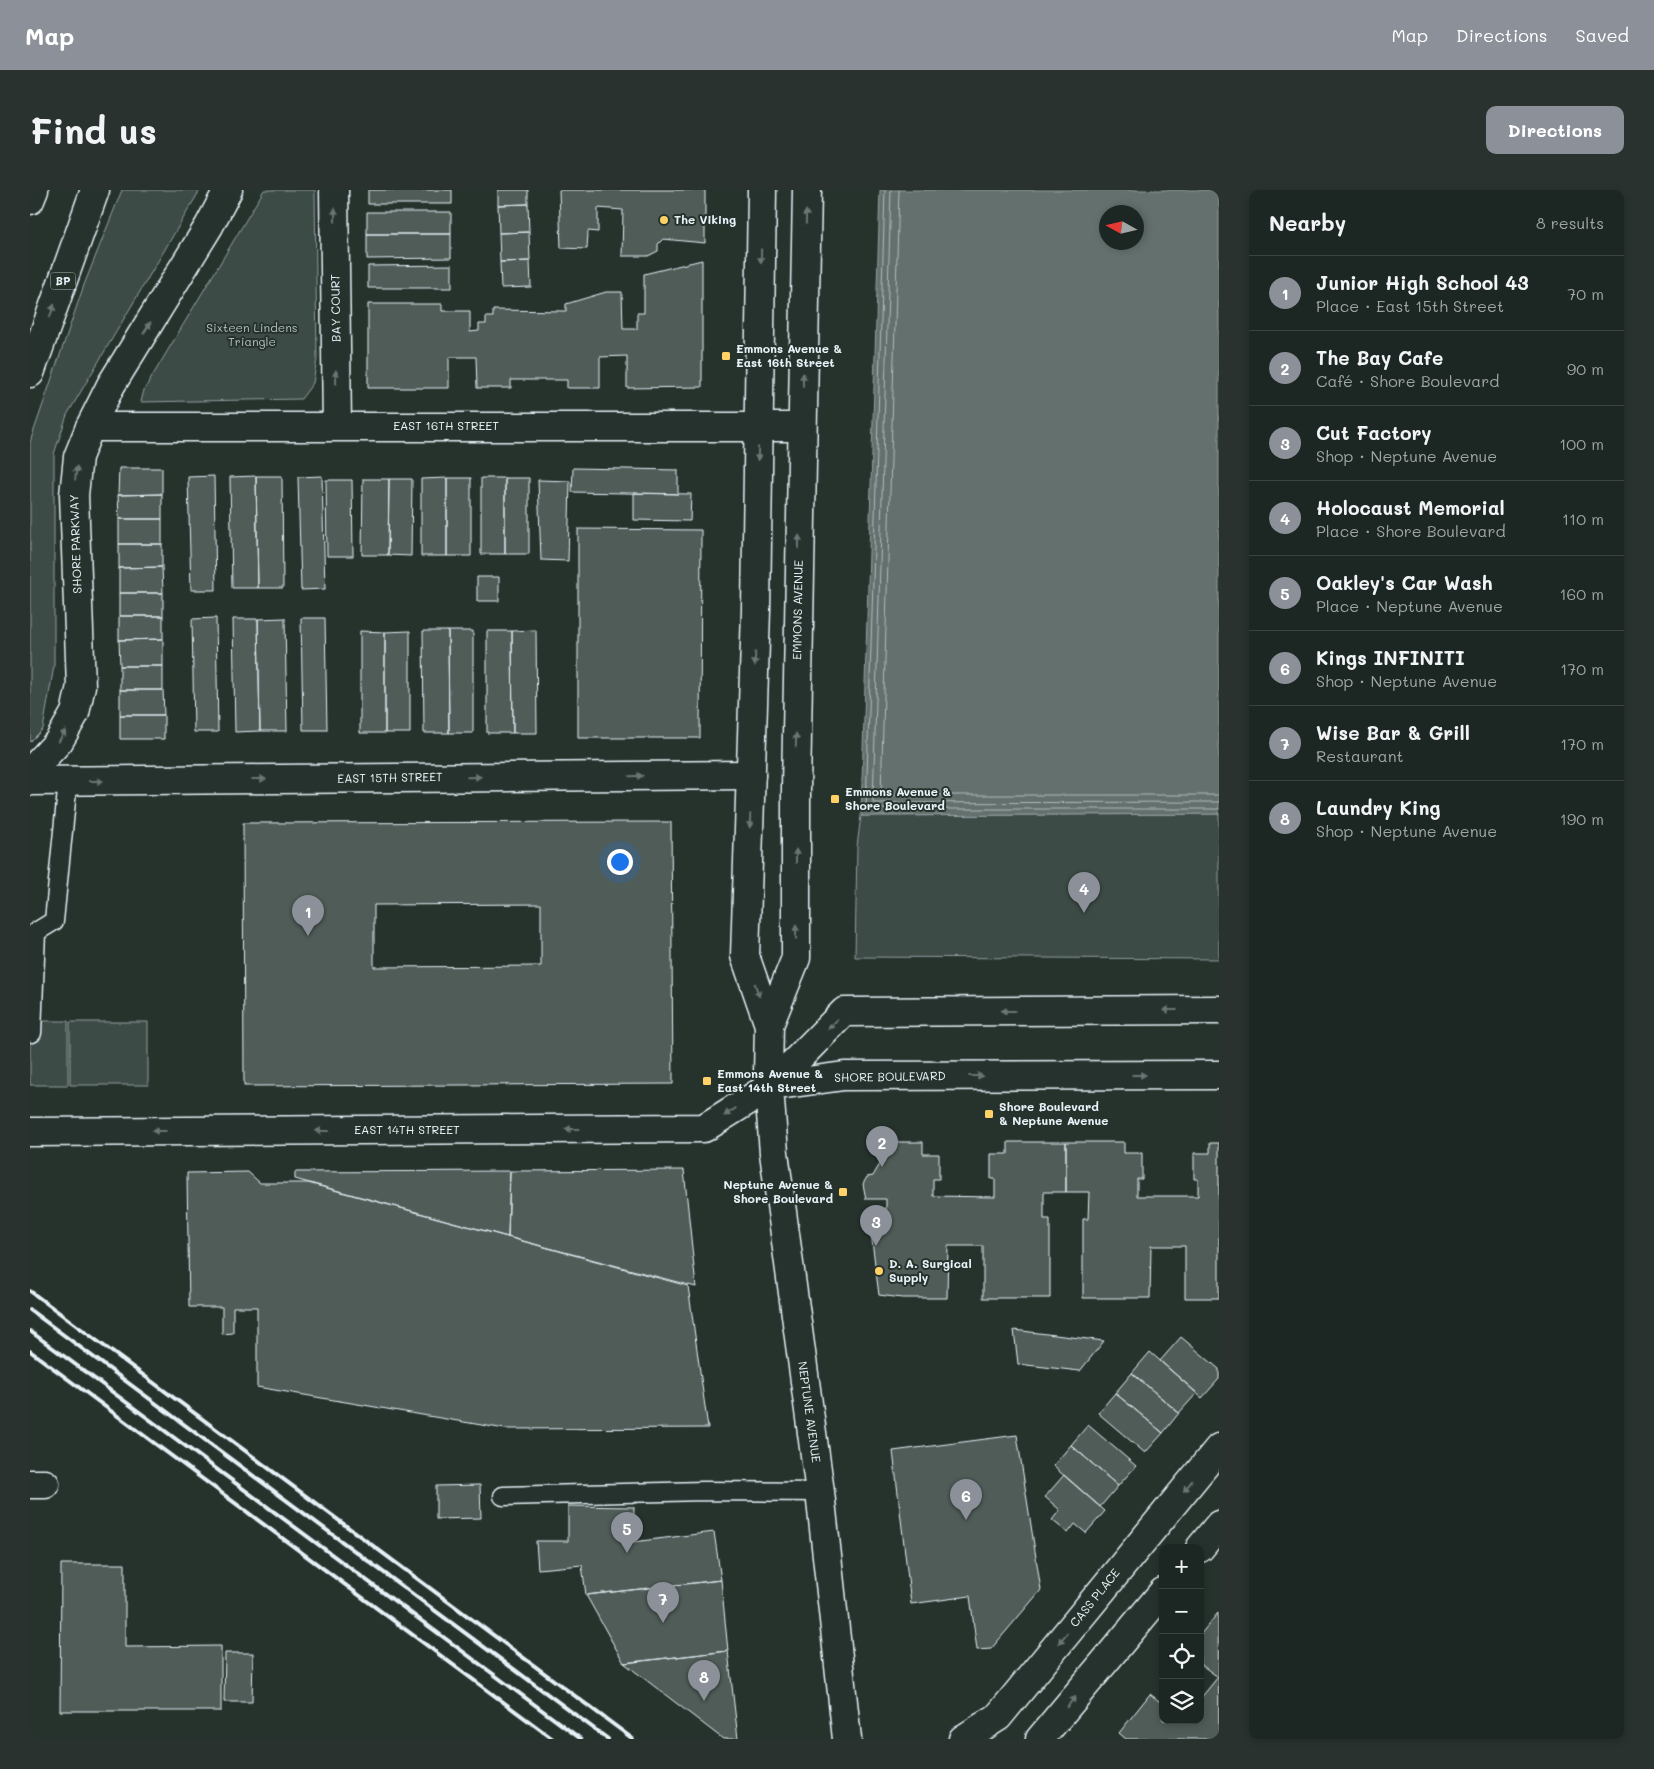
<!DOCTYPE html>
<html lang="en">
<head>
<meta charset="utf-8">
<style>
  body { margin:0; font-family:Mali,sans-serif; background:#29322f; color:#f1f3f6 }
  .controls { position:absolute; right:15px; bottom:15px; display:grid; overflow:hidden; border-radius:10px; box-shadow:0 2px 8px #0003 }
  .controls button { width:45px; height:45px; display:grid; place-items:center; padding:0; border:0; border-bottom:1px solid #3a4340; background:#1c2622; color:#f1f3f6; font:25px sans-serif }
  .compass { position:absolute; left:1069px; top:15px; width:45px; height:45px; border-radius:50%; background:#1c2622; box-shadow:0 2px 8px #0003; rotate:278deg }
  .you { position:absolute; left:589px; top:671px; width:18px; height:18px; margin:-12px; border:4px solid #fff; border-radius:50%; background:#1a73e8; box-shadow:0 0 0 8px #1a73e833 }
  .badge { display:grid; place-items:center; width:32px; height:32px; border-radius:50%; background:#8c9099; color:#fff; font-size:16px; font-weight:700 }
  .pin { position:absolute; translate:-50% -41px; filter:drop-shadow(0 1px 2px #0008) }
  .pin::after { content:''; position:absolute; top:26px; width:18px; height:15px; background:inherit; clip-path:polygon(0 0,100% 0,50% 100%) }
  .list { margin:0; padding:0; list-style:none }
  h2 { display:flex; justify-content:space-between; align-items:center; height:65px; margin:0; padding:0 20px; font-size:21px }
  h2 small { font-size:16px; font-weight:400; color:#a0a5a5 }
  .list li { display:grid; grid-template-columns:32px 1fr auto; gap:15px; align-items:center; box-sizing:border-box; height:75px; padding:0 20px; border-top:1px solid #3a4340 }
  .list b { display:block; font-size:19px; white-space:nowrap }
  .list p { margin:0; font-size:16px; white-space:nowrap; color:#a0a5a5 }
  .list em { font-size:16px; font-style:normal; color:#a0a5a5 }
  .icon { flex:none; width:28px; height:28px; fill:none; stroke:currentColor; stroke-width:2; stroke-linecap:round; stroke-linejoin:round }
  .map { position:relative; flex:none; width:1189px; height:1549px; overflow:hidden; border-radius:10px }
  header { display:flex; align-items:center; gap:30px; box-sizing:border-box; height:70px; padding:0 25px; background:#8c9099; color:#fff }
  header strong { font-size:24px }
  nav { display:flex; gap:28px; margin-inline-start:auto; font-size:18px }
  .intro { display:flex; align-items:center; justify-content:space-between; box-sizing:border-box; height:120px; padding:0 30px }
  h1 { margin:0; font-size:35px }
  .button { padding:12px 22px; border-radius:10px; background:#8c9099; color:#fff; font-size:18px; font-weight:700 }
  main { display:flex; gap:30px; padding:0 30px }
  aside { flex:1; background:#1c2622; border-radius:10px; box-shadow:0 2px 8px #0003 }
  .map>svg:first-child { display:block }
  .green { fill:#3e4b47; stroke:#939ea0 }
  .water { fill:#636f6d; stroke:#98a3a5; fill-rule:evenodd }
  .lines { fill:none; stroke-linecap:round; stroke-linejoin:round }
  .shore { stroke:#b3bdc0; stroke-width:1 }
  .building { fill:#505c59; stroke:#e8f1f8; fill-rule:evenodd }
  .lane-casing { stroke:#e8f1f8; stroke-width:21 }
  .street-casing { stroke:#e8f1f8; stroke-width:31 }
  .secondary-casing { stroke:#e8f1f8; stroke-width:31 }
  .highway-casing { stroke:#e8f1f8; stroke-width:31 }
  .lane { stroke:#26332d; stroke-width:18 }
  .street { stroke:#26332d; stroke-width:28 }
  .secondary { stroke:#26332d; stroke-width:28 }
  .highway { stroke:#26332d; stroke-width:28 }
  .rail { stroke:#e8f1f8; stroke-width:4 }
  .oneway { fill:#6a7674 }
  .poi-dot { fill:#ffd166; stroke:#26332d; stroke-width:2 }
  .labels { text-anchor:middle; stroke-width:4; stroke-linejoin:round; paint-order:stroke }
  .shield { fill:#26332d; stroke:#aeb8bb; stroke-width:1 }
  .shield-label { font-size:11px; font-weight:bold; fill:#e8f1f8 }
  .poi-label { font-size:12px; font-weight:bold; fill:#e8f1f8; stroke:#26332d; text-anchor:start }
  .street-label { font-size:12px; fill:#e8f1f8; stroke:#26332d }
  .park-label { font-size:12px; fill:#b5bfc3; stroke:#26332d }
</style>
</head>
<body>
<header>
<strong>Map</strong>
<nav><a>Map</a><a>Directions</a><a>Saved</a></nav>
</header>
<div class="intro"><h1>Find us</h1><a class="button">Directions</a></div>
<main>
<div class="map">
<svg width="1189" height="1549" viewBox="0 0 1189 1549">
  <rect width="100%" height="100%" fill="#26332d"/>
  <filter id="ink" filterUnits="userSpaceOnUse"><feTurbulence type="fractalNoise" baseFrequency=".02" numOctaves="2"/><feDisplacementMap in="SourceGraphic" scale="10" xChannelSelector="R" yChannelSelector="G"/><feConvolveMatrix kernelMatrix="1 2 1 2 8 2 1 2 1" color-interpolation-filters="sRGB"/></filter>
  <g filter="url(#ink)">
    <path class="green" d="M92,0H170L37,225L24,264V476L13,539L0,552V252L54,95Z
      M234,0H285L287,169L283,193L271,209L111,212L114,200Z
      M1189,624V769L825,767L827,656L831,626Z
      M0,831H38V895H0Z
      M40,832H118V895H40Z"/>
    <path class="water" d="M850,0H1189V624L831,626ZM1076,22H1106V52H1076Z"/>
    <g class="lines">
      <path class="shore" d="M855,0L836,619H1189
        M861,0L843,613L1189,612
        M869,0L851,605H1189"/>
    </g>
    <path class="building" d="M338,0H422V14H338Z
      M468,0H498V14L468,15Z
      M529,0H675V53L633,49L628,54V61L618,66H592L593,20L568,18V42L558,41L557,59L531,58Z
      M498,14L499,42L469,43L468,15Z
      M337,22H421V44H337Z
      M499,42L500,71L470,72L469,43Z
      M337,44H421V68L337,69Z
      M672,70V197L597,198V166L570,167V198H537V190H481V198H447L446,167H419V198H338V114H412V121H440V142L449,141V134H456V127H463V120L536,121V114L576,102H592L593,139H607V123H614V84Z
      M500,71L501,97L471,98L470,72Z
      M422,75V98H338V76Z
      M89,278H132V304L88,305Z
      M543,278L648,280V304L542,302Z
      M184,286L186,400H161L158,287Z
      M226,286L228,398H202L200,287Z
      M226,286H252L253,398H228Z
      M292,286L295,399L271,400L268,287Z
      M417,288V366H391V289Z
      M417,288H441V366H417Z
      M451,288H475V364H451Z
      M475,288H499V364H475Z
      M333,289H359L358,365H332Z
      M359,289H382L381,366L358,365Z
      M296,290H322L323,366H297Z
      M508,290L540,291L538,371L511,370Z
      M604,303L661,304L660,331L604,330Z
      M132,304V329H89L88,305Z
      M89,329H132V354H89Z
      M548,339L671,340L670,548H548Z
      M89,354H132V377L89,378Z
      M132,377L133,403H89V378Z
      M447,387H469V411H447Z
      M89,403H133V426H89Z
      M89,426H133V449L89,450Z
      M186,428L188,542H164L162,429Z
      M255,428L257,541H230L228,429Z
      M271,428H295L297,540H273Z
      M203,429H228L230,541L205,542Z
      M506,440L507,543H483L482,441Z
      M330,441L355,442V543H330Z
      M380,441V543H355V442Z
      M393,441H418L419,543H394Z
      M418,441H443V543H419Z
      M457,441H482L483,543H457Z
      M133,449V476H90L89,450Z
      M90,476H133V500H90Z
      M90,500H133L134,525H90Z
      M90,525H134V549H90Z
      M641,632L643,894L214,896L213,633ZM511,714V776L344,777V715Z
      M864,952H893V964H909V989H903V1006L965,1007V989H961V964H978V952H1036V1002H1014V1029H1020V1108H953V1056H918L917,1108H872L849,1105L841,1043H856V1009H836L833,994L837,987L843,986L855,965L856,957Z
      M1036,952H1094V963H1112V989H1107V1006H1168V989H1164V963H1180V953H1189V1108H1155V1056H1121L1120,1108H1053V1029H1058L1059,1002H1036Z
      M654,980L666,1097L478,1047L480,981Z
      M480,981L478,1047L265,989V982Z
      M218,982L230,993H278L658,1096L678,1238L475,1239L227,1197V1117H203V1143L192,1144V1117H159L157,983Z
      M984,1140L1074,1151L1050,1181L988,1174Z
      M1151,1147L1189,1179V1189L1172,1208L1130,1171Z
      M1120,1162L1167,1203L1149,1223L1102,1183Z
      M1102,1183L1149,1223L1133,1243L1085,1203Z
      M1085,1203L1133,1243L1115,1263L1068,1223Z
      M1058,1235L1106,1276L1088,1296L1041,1255Z
      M987,1245L1011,1400L961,1459L947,1460L940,1406L881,1414L863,1261Z
      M1041,1255L1088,1296L1070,1317L1023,1276Z
      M1034,1285L1075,1321L1056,1343L1045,1334L1038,1343L1022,1330L1030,1320L1015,1307Z
      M450,1295L451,1328L406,1329V1296Z
      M538,1316L604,1317L603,1352L684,1342L691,1390L556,1405L552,1375L508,1379L506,1351H538Z
      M31,1374H95V1457L191,1456V1521H30Z
      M691,1390L698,1461L594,1473L556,1405Z
      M1188,1423L1189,1549H1096L1089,1543L1120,1504L1133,1514V1530H1170V1509L1188,1487L1170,1474V1445Z
      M698,1461L708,1549H693L594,1473Z
      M195,1463H223L222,1512H194Z"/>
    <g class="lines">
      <g class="lane-casing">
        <path id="lane" d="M2,843L6,742L24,731L38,591
          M473,1306L674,1301L790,1302"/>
      </g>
      <g class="street-casing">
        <path id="street" d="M304,0L307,236
          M60,237H771
          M0,591L721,585
          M0,942L674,938L741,896
          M0,1294H15
          M1170,1358L1189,1335
          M933,1549L968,1527L1189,1258
          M1010,1549L1133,1402"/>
      </g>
      <g class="secondary-casing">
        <path id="secondary" d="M732,0L726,420L715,766L739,835
          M777,0L766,599V768L739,835L738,885L744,963L790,1302L817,1549
          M0,582L29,551L45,523L51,496L44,305L48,267L60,237L81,195L179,36L198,0
          M741,896L814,822L1189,820
          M741,896L814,886L1189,885"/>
      </g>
      <g class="highway-casing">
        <path id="highway" d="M0,10L4,0
          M0,183L65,0"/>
      </g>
      <use href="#lane" class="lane"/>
      <use href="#street" class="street"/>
      <use href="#secondary" class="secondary"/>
      <use href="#highway" class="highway"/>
      <path class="rail" d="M0,1101L603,1549
        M0,1120L578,1549
        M0,1141L551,1549
        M0,1161L523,1549"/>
    </g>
    <defs><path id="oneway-solid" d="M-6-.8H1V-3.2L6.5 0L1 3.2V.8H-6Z" transform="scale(1.25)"/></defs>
    <g class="oneway">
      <use href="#oneway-solid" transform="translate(305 25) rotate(-91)"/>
      <use href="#oneway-solid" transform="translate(776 27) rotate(-89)"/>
      <use href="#oneway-solid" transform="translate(731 66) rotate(91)"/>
      <use href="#oneway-solid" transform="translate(22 121) rotate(-70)"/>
      <use href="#oneway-solid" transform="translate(117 138) rotate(-58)"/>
      <use href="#oneway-solid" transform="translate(306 187) rotate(-91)"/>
      <use href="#oneway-solid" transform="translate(773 190) rotate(-89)"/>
      <use href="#oneway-solid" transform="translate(728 264) rotate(91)"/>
      <use href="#oneway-solid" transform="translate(46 283) rotate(-83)"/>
      <use href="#oneway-solid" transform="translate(769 352) rotate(-89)"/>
      <use href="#oneway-solid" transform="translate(725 469) rotate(92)"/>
      <use href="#oneway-solid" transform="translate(32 546) rotate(-58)"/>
      <use href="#oneway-solid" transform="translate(766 550) rotate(-89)"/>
      <use href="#oneway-solid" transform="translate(606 586) rotate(-1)"/>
      <use href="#oneway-solid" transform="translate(444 587) rotate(-1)"/>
      <use href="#oneway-solid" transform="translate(229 589)"/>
      <use href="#oneway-solid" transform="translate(66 591)"/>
      <use href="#oneway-solid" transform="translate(720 631) rotate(92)"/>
      <use href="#oneway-solid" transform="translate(766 666) rotate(-90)"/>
      <use href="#oneway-solid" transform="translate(766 742) rotate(-90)"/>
      <use href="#oneway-solid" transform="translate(727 800) rotate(71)"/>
      <use href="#oneway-solid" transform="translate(1140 820) rotate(180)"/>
      <use href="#oneway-solid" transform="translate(978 821) rotate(180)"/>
      <use href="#oneway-solid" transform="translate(803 834) rotate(135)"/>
      <use href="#oneway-solid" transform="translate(1109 885)"/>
      <use href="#oneway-solid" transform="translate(946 886)"/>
      <use href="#oneway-solid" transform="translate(700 922) rotate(147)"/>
      <use href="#oneway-solid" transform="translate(542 939) rotate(180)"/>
      <use href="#oneway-solid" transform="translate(129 941) rotate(180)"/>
      <use href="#oneway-solid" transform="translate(292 941) rotate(180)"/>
      <use href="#oneway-solid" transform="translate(1158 1296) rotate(129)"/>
      <use href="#oneway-solid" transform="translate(1033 1448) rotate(129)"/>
      <use href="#oneway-solid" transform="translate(1041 1512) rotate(-50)"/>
    </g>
  </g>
  <g class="poi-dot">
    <circle cx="634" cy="30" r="5"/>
    <rect x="691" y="161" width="10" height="10" rx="2.5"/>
    <rect x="800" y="604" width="10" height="10" rx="2.5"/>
    <rect x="672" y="886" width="10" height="10" rx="2.5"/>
    <rect x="954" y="919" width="10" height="10" rx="2.5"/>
    <rect x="808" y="997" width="10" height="10" rx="2.5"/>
    <circle cx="849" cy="1081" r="5"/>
  </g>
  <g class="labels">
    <rect class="shield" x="20.5" y="82.5" width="25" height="17" rx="4"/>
    <g class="shield-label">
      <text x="33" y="95">BP</text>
    </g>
    <g class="poi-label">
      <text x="644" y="34">The Viking</text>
      <text x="706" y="163">Emmons Avenue &amp;<tspan x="706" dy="14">East 16th Street</tspan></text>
      <text x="815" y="606">Emmons Avenue &amp;<tspan x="815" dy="14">Shore Boulevard</tspan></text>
      <text x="687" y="888">Emmons Avenue &amp;<tspan x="687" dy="14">East 14th Street</tspan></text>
      <text x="969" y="921">Shore Boulevard<tspan x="969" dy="14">&amp; Neptune Avenue</tspan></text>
      <text x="803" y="999" text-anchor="end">Neptune Avenue &amp;<tspan x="803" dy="14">Shore Boulevard</tspan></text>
      <text x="859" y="1078">D. A. Surgical<tspan x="859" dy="14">Supply</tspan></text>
    </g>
    <g class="street-label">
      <text transform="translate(306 118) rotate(-91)" y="4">BAY COURT</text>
      <text x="416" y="240">EAST 16TH STREET</text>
      <text transform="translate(46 354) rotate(-92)" y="4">SHORE PARKWAY</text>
      <text transform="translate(768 420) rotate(-89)" y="4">EMMONS AVENUE</text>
      <text transform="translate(360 588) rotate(-1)" y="4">EAST 15TH STREET</text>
      <text transform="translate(860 887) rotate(-1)" y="4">SHORE BOULEVARD</text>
      <text x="377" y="944">EAST 14TH STREET</text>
      <text transform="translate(779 1222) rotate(82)" y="4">NEPTUNE AVENUE</text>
      <text transform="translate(1065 1408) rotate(-51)" y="4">CASS PLACE</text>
    </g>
    <g class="park-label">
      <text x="222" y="142">Sixteen Lindens<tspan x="222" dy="14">Triangle</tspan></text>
    </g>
  </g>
</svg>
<div class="controls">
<button>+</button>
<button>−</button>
<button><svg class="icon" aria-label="locate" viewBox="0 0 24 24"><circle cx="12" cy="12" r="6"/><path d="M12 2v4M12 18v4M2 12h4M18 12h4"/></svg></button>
<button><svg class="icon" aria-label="layers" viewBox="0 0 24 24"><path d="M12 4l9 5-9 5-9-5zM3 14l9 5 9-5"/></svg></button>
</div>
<svg class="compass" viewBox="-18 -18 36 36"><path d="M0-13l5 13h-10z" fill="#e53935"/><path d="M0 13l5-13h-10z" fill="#a0a5a5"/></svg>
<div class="you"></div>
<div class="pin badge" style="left:278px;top:746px">1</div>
<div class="pin badge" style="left:852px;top:977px">2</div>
<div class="pin badge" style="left:846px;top:1056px">3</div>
<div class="pin badge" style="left:1054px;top:723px">4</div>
<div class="pin badge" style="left:597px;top:1363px">5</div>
<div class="pin badge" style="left:936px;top:1330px">6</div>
<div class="pin badge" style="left:633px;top:1433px">7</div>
<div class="pin badge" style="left:674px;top:1511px">8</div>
</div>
<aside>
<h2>Nearby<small>8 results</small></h2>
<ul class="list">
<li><span class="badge">1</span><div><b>Junior High School 43</b><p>Place · East 15th Street</p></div><em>70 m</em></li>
<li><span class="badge">2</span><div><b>The Bay Cafe</b><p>Café · Shore Boulevard</p></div><em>90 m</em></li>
<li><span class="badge">3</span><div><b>Cut Factory</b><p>Shop · Neptune Avenue</p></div><em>100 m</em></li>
<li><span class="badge">4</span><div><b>Holocaust Memorial</b><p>Place · Shore Boulevard</p></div><em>110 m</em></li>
<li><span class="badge">5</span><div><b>Oakley's Car Wash</b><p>Place · Neptune Avenue</p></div><em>160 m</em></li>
<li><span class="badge">6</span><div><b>Kings INFINITI</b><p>Shop · Neptune Avenue</p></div><em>170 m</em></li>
<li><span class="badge">7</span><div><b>Wise Bar &amp; Grill</b><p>Restaurant</p></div><em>170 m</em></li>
<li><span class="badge">8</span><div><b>Laundry King</b><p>Shop · Neptune Avenue</p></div><em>190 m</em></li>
</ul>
</aside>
</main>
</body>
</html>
